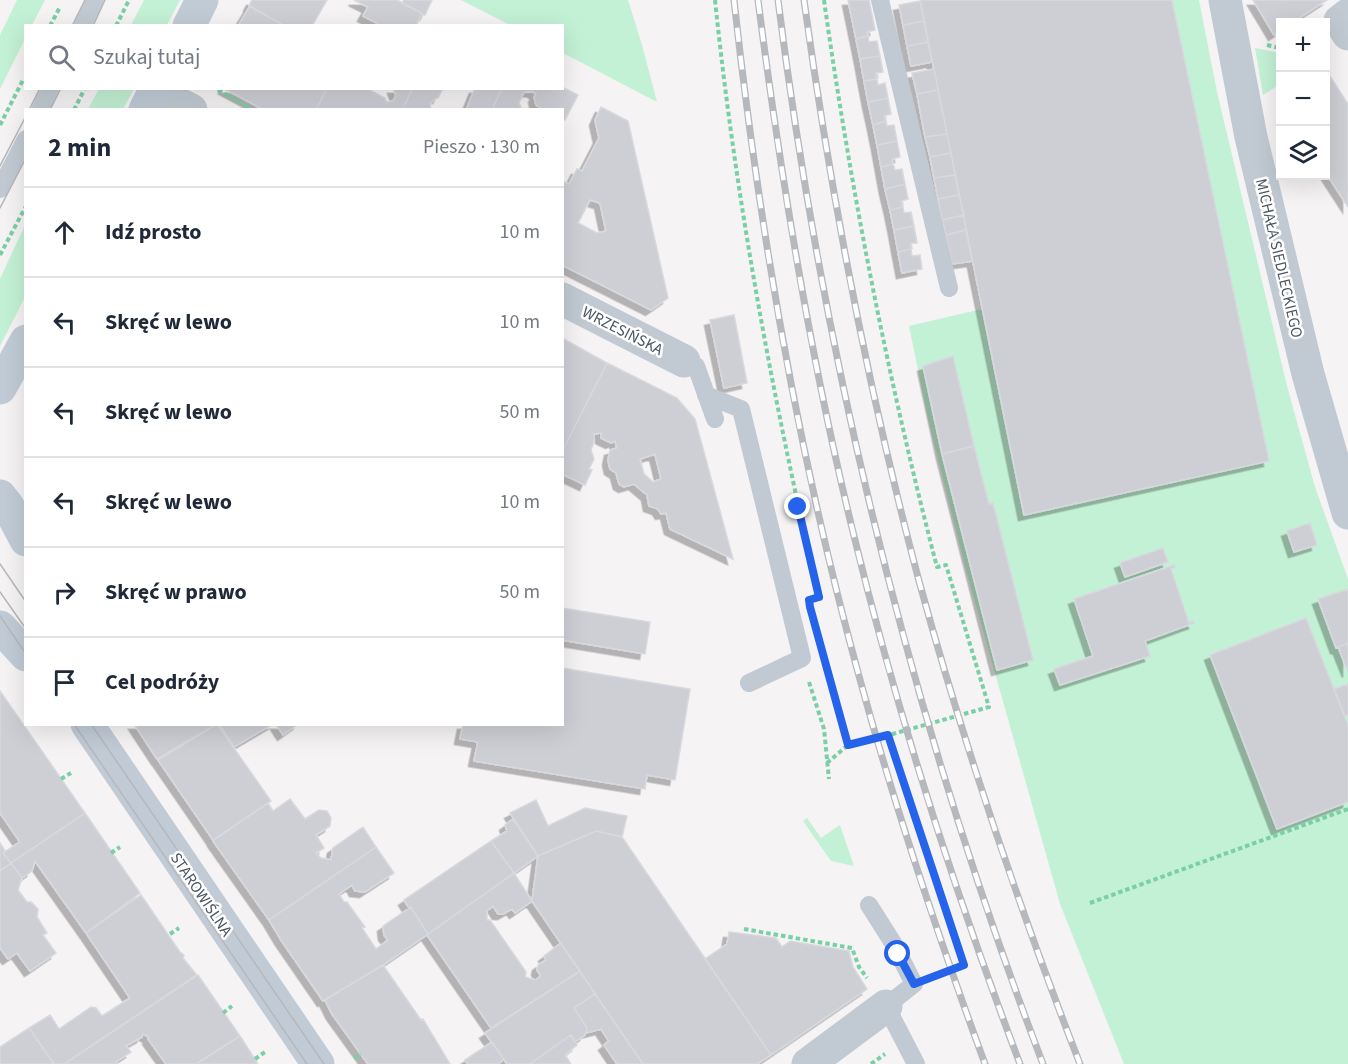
<!DOCTYPE html>
<html lang="pl">
<head>
<meta charset="utf-8">
<style>
  body { margin:0; font-family:"Source Sans 3",sans-serif; background:#f2f2f3; color:#1f2937 }
  .controls { position:absolute; right:18px; top:18px; display:grid; overflow:hidden; border-radius:0px; box-shadow:0 6px 24px #0002 }
  .controls button { width:54px; height:54px; display:grid; place-items:center; padding:0; border:0; border-bottom:2px solid #e0e1e3; background:#fff; color:#1f2937; font:30px sans-serif }
  .stop { position:absolute; width:18px; height:18px; margin:-14px; border:4px solid #2563eb; border-radius:50%; background:#fff }
  .stop.end { background:#2563eb; border-color:#fff; box-shadow:0 2px 6px #0008 }
  .list { margin:0; padding:0; list-style:none }
  h2 { display:flex; justify-content:space-between; align-items:center; height:78px; margin:0; padding:0 24px; font-size:26px }
  h2 small { font-size:20px; font-weight:400; color:#747a83 }
  .list li { display:grid; grid-template-columns:39px 1fr auto; gap:18px; align-items:center; box-sizing:border-box; height:90px; padding:0 24px; border-top:2px solid #e0e1e3 }
  .list b { display:block; font-size:22px; white-space:nowrap }
  .list em { font-size:20px; font-style:normal; color:#747a83 }
  .icon { flex:none; width:33px; height:33px; fill:none; stroke:currentColor; stroke-width:2; stroke-linecap:round; stroke-linejoin:round }
  .map { position:relative; flex:none; width:1348px; height:1064px; overflow:hidden }
  .search { position:absolute; background:#fff; box-shadow:0 6px 24px #0002; left:24px; top:24px; width:540px; height:66px; display:flex; align-items:center; gap:15px; box-sizing:border-box; padding:0 21px; border-radius:0px; color:#747a83; font-size:22px }
  .panel { position:absolute; background:#fff; box-shadow:0 6px 24px #0002; left:24px; top:108px; width:540px; height:618px; border-radius:0px }
  .map>svg:first-child { display:block }
  .green { fill:#c3f1d5 }
  .building { fill:#cdcfd5; stroke:#d7d9de; stroke-width:1.5; fill-rule:evenodd; filter:url(#shadow) }
  .lines { fill:none; stroke-linecap:round; stroke-linejoin:round }
  .path { stroke:#7ad0a6; stroke-width:4; stroke-dasharray:4.5 3; stroke-linecap:butt }
  .lane { stroke:#c1cad2; stroke-width:18 }
  .street { stroke:#c1cad2; stroke-width:33 }
  .secondary { stroke:#c1cbd6; stroke-width:33 }
  .tram { stroke:#b5b8bd; stroke-width:1.5 }
  .rail-casing { stroke:#b5b8bd; stroke-width:7 }
  .rail { stroke:#fff; stroke-width:4.5; stroke-dasharray:14; stroke-linecap:butt }
  .route { stroke:#2563eb; stroke-width:8 }
  .labels { text-anchor:middle; stroke-width:5; stroke-linejoin:round; paint-order:stroke }
  .street-label { font-size:16px; fill:#4a5661; stroke:#fff }
</style>
</head>
<body>
<div class="map">
<svg width="1348" height="1064" viewBox="0 0 1348 1064">
  <defs>
    <filter id="shadow"><feDropShadow dx="-5.5" dy="5.5" stdDeviation="0" flood-color="#0004"/></filter>
  </defs>
  <rect width="100%" height="100%" fill="#f5f3f3"/>
  <path class="green" d="M17,0H45L32,25L26,26L25,39L0,89V35Z
    M144,0H180L167,25H131Z
    M461,0H628L642,45L657,102L563,53L562,26L510,25Z
    M920,0H1199L1217,92L1287,386L1315,487L1348,579V1064H1124L1060,904L966,570L929,423L909,326L982,309Z
    M1255,48L1280,53V84L1263,95Z
    M99,89V88L134,89L123,109H88Z
    M25,225V297L0,346V279Z
    M807,818L821,838L840,825L854,866L831,861L803,821Z"/>
  <path class="building" d="M252,0H327L312,26H285L249,6Z
    M354,0H397L422,13L416,26H376L377,23L363,16L368,7Z
    M404,0H432L425,15L402,3Z
    M848,0H869L875,30L867,32L868,36L856,39Z
    M920,0H1172L1269,461L1024,515Z
    M1253,0H1327L1293,22H1280V31L1274,35Z
    M920,1L924,21L903,25L899,5Z
    M250,6L285,26H238Z
    M924,21L928,42L907,46L903,25Z
    M868,36L869,42L877,41L880,56L860,59L856,39Z
    M928,42L932,62L911,66L907,46Z
    M880,56L883,72L876,73L877,79L864,81L860,59Z
    M934,69L938,90L917,94L912,73Z
    M1326,70L1348,104V207L1326,173Z
    M877,79L878,85L885,83L888,98L868,102L864,81Z
    M562,87L578,95L565,120L562,119V110H544L536,105L534,97L536,94L532,91L524,92L519,103L522,110H492L502,88H562Z
    M223,88H327L316,110H264Z
    M327,88H366L385,98L386,102L393,101L396,96L393,88H413L402,110H316Z
    M413,88H443L438,98H435L430,104L431,110H402Z
    M475,88H502L492,110H466Z
    M938,90L947,134L925,137L917,94Z
    M888,98L891,114L884,116L886,121L873,125L868,102Z
    M601,107L628,121L668,298L651,310L562,265V181L569,184L577,169L582,171L599,138L595,120ZM590,200L600,203L606,231L597,233L578,223Z
    M886,121L887,126L894,125L897,141L877,145L873,125Z
    M947,134L951,153L930,157L925,137Z
    M897,141L900,157L892,159L893,164L881,167L877,145Z
    M951,153L955,175L934,178L930,157Z
    M893,164L895,170L902,169L905,184L885,189L881,167Z
    M955,175L959,195L938,199L934,178Z
    M905,184L908,199L901,201L903,207L890,210L885,189Z
    M959,195L964,215L942,220L938,199Z
    M903,207L904,213L911,212L914,226L894,230L890,210Z
    M964,215L966,230L946,235L942,220Z
    M914,226L917,243H911V249L898,252L894,230Z
    M966,230L972,261L952,264L946,235Z
    M911,249L912,256L920,255L922,269L902,273L898,252Z
    M734,315L747,383L724,388L710,320Z
    M562,338L607,363L562,452Z
    M953,356L974,446L942,454L923,366Z
    M607,363L677,398L695,419L733,559L670,529L666,513L661,514L658,509L649,506L647,495L634,484L624,487L619,484L616,473L610,469L608,460L610,450L617,448L615,441L611,443L601,438V433L594,434V442L591,450L594,459L589,469L592,470L585,485L562,474V452ZM655,454L661,479L653,482L644,474L640,459Z
    M974,446L989,504L993,503L1033,660L997,670L942,454Z
    M1310,523L1317,545L1294,552L1287,531Z
    M1163,548L1168,562L1125,577L1120,563Z
    M1174,565L1175,567L1171,569L1189,623L1193,621L1194,623L1145,641L1150,656L1060,685L1054,669L1093,656L1074,599Z
    M1348,589V643L1336,648L1318,599Z
    M562,608L650,622L645,654L562,640Z
    M1306,618L1348,725V802L1277,829L1210,655Z
    M1348,643V672L1338,647Z
    M562,668L690,689L675,780L647,775L645,789L474,761L478,742L460,739L463,724H562Z
    M1348,684V715L1345,716L1334,689Z
    M0,691L85,813L11,863L3,853L20,842L0,813Z
    M134,724H217L157,759Z
    M217,724L271,801L213,840L158,760Z
    M219,724H273L234,747Z
    M276,724H298L283,735Z
    M290,799L305,819L319,810L327,811L331,818L330,826L316,835L324,848L316,853L321,858L331,860L333,848L363,827L376,847L269,920L213,841L268,803L273,811Z
    M536,800L548,826L585,808L627,816L622,837L596,831L538,856L510,813Z
    M85,813L140,893L86,933L35,861L32,871L22,878L11,863Z
    M513,819L538,856L514,873L491,841L507,831L505,825Z
    M596,831L622,837L771,1055L757,1064H643L532,901L538,856Z
    M491,841L514,873L428,934L411,907L409,908L404,900Z
    M0,843L5,851L3,853L11,863L0,871Z
    M376,847L394,873L365,892L355,891L352,885L339,894L344,902H347L365,927L362,928L376,949L388,940L384,935L383,926L411,907L428,934L383,965L323,1001L281,940L269,920Z
    M11,863L22,878L18,890L27,902H31L38,909L37,917L47,933L43,935L56,953L30,971L17,953L8,959L0,948V871Z
    M514,873L532,901L515,913L512,909L503,914H498L493,906L487,911V920H490L526,972L525,977L536,980L541,976L537,970L538,965L546,960L544,956L561,943L580,971L491,1028L427,935Z
    M141,895L180,952L184,955L183,958L196,974L195,976L64,1064H54L29,1028L50,1015L59,1029L91,1007L96,1008L102,1016L130,998L86,933Z
    M729,932L776,938L782,947L790,941L849,951L853,967L867,989L771,1055L705,959L727,944Z
    M383,965L421,1020L423,1019L450,1064H368L332,1014L325,1000Z
    M580,971L595,994L574,1008L587,1028L585,1035L575,1042L571,1035L530,1064H507L485,1033Z
    M198,975L240,1036L196,1064H166L148,1039L149,1037L143,1034L142,1037L126,1046L131,1052L116,1062L117,1064H64Z
    M595,994L643,1064H617L604,1045L609,1041L601,1029L586,1033L587,1028L574,1008Z
    M29,1028L54,1064H0V1047Z
    M571,1035L577,1045L565,1055L571,1064H530Z
    M240,1036L258,1064H196Z
    M492,1042L504,1059L498,1064H468L465,1060Z"/>
  <g class="lines">
    <path class="path" d="M715,0C736,202 773,400 819,597L813,599
      M824,0C851,191 888,380 937,567L946,565L989,707L889,735L965,965L938,975
      M50,26L60,7
      M116,26L129,0
      M1267,45L1280,48
      M218,90L254,110
      M74,110L85,88
      M0,125L23,80
      M0,255L26,206
      M826,665L848,745
      M809,682L824,729L829,779
      M827,763L848,745L889,735
      M61,779L71,773
      M111,853L120,847
      M1090,903L1348,809
      M744,929L852,948L859,967L867,978
      M170,934L179,928
      M223,1013L232,1006
      M354,1058L361,1054
      M255,1059L265,1052
      M871,1064L885,1054"/>
    <path class="lane" d="M880,0L949,288
      M82,26L95,0
      M40,110L50,88
      M0,189L26,139
      M684,361L696,366L715,419
      M706,395L741,409L802,658L749,683
      M869,905L893,943L914,984L886,1006L916,1064"/>
    <path class="street" d="M1225,0L1251,137L1308,374L1348,513
      M1348,15L1340,21L1348,34
      M154,91L191,110
      M562,299L684,361
      M808,1064L886,1006"/>
    <path class="secondary" d="M189,26L202,0
      M145,110L156,88
      M0,388L26,341
      M0,496L8,506L26,540
      M0,627L26,655
      M87,724L318,1064"/>
    <path class="tram" d="M72,26L85,0
      M93,26L105,0
      M29,110L40,88
      M50,110L61,88
      M0,166L26,116
      M0,208L26,158
      M0,564L26,602
      M0,592L26,629
      M0,616L26,654
      M74,724L307,1064
      M91,724L324,1064"/>
    <g class="rail-casing">
      <path id="rail" d="M734,0C759,228 798,455 859,676C895,808 938,936 985,1064
        M758,0C781,179 810,357 853,532C897,713 954,890 1020,1064
        M778,0C824,365 912,721 1043,1064
        M804,0C831,196 868,390 919,581C964,745 1018,905 1080,1064"/>
    </g>
    <use href="#rail" class="rail"/>
  </g>
  <g class="lines">
    <path class="route" d="M798,507L819,597L809,600L810,607L848,745L888,735L964,965L914,984L898,954"/>
  </g>
  <g class="labels">
    <g class="street-label">
      <text transform="translate(1280 258) rotate(77)" y="6">MICHAŁA SIEDLECKIEGO</text>
      <text transform="translate(623 330) rotate(27)" y="6">WRZESIŃSKA</text>
      <text transform="translate(202 894) rotate(56)" y="6">STAROWIŚLNA</text>
    </g>
  </g>
</svg>
<div class="controls">
<button>+</button>
<button>−</button>
<button><svg class="icon" aria-label="layers" viewBox="0 0 24 24"><path d="M12 4l9 5-9 5-9-5zM3 14l9 5 9-5"/></svg></button>
</div>
<div class="stop" style="left:898px;top:954px"></div>
<div class="stop end" style="left:798px;top:507px"></div>
<div class="search"><svg class="icon" aria-label="search" viewBox="0 0 24 24"><circle cx="10" cy="10" r="6"/><path d="M15 15l6 6"/></svg>Szukaj tutaj</div>
<section class="panel">
<h2>2 min<small>Pieszo · 130 m</small></h2>
<ul class="list">
<li><svg class="icon" aria-label="ahead" viewBox="0 0 24 24"><path d="M12 20V5M6 11l6-6 6 6"/></svg><div><b>Idź prosto</b></div><em>10 m</em></li>
<li><svg class="icon" aria-label="left" viewBox="0 0 24 24"><path d="M17 20v-9H6M10 6l-5 5 5 5"/></svg><div><b>Skręć w lewo</b></div><em>10 m</em></li>
<li><svg class="icon" aria-label="left" viewBox="0 0 24 24"><path d="M17 20v-9H6M10 6l-5 5 5 5"/></svg><div><b>Skręć w lewo</b></div><em>50 m</em></li>
<li><svg class="icon" aria-label="left" viewBox="0 0 24 24"><path d="M17 20v-9H6M10 6l-5 5 5 5"/></svg><div><b>Skręć w lewo</b></div><em>10 m</em></li>
<li><svg class="icon" aria-label="right" viewBox="0 0 24 24"><path d="M7 20v-9h11M14 6l5 5-5 5"/></svg><div><b>Skręć w prawo</b></div><em>50 m</em></li>
<li><svg class="icon" aria-label="arrive" viewBox="0 0 24 24"><path d="M6 21V4h12l-3 4 3 4H6"/></svg><div><b>Cel podróży</b></div></li>
</ul>
</section>
</div>
</body>
</html>
